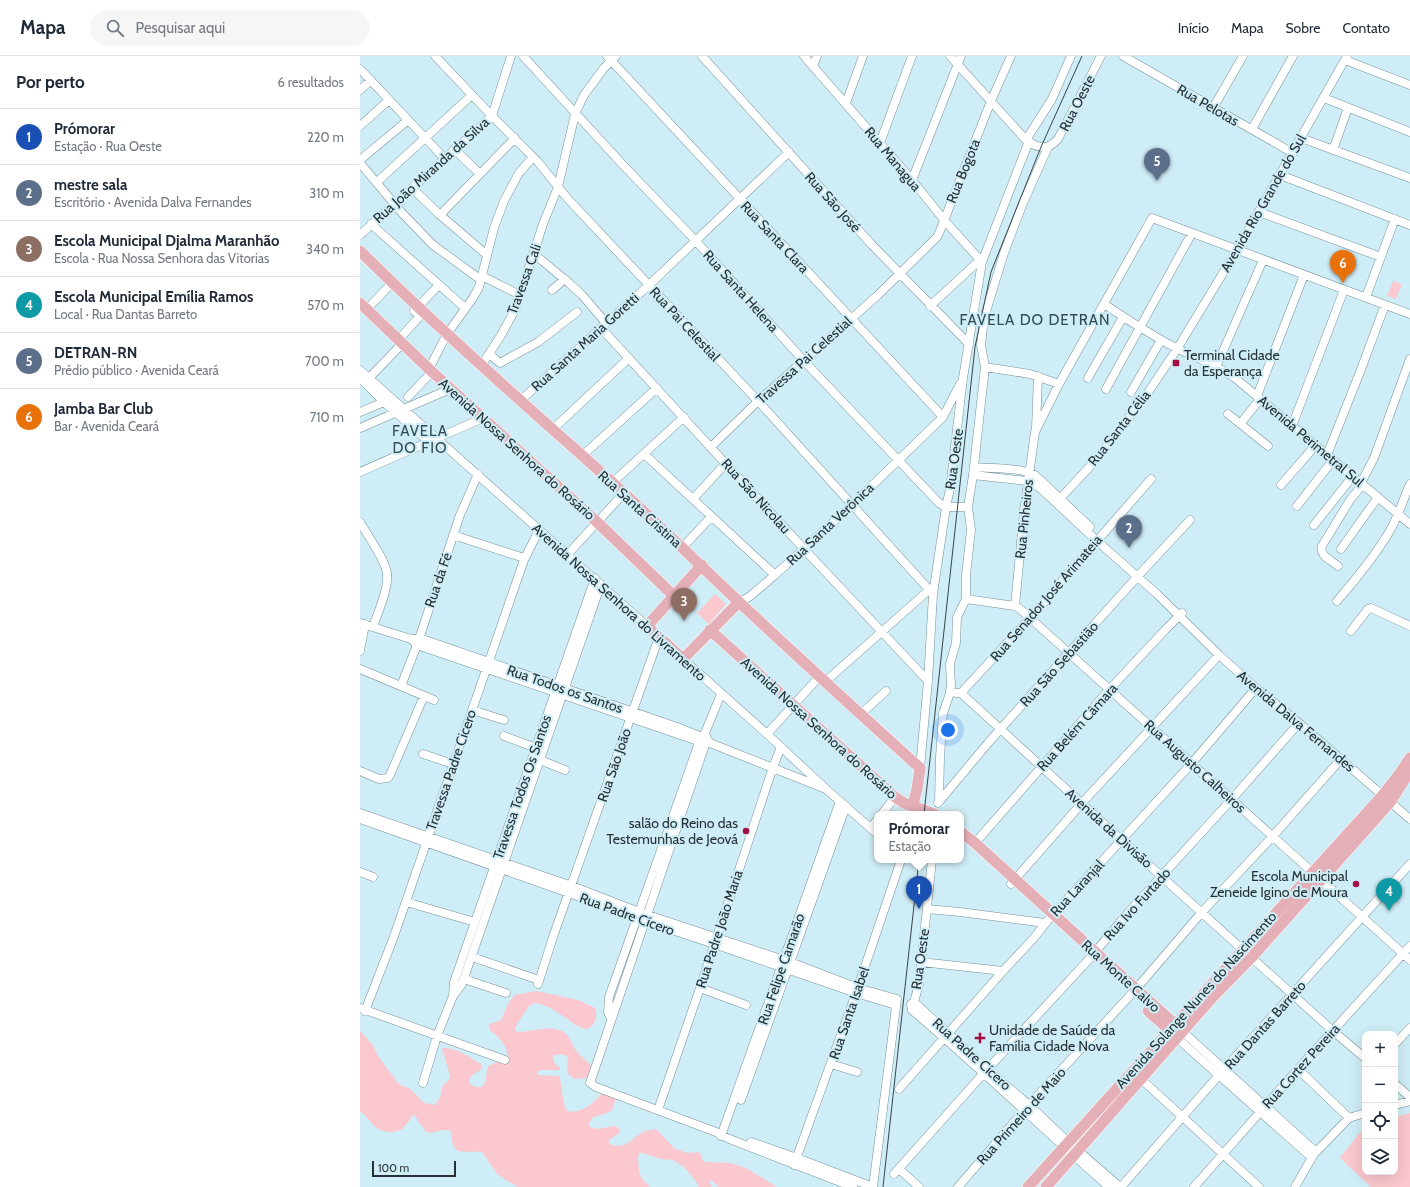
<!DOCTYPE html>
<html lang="pt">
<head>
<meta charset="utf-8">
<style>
  body { margin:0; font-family:Cabin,sans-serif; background:#f6f6f7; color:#1f2937 }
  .controls { position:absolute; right:12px; bottom:12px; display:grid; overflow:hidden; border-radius:8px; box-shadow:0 4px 16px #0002 }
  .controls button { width:36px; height:36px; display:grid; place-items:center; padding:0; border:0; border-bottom:1px solid #e0e1e3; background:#fff; color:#1f2937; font:20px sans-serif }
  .scale { position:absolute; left:12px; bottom:10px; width:84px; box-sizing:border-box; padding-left:4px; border:2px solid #253135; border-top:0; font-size:11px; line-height:14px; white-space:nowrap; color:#253135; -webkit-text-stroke:3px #cfedf6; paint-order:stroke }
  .you { position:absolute; left:588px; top:674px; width:14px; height:14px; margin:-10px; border:3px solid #fff; border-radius:50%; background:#1a73e8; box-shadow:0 0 0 6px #1a73e833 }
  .badge { display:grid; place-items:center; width:26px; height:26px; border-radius:50%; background:#ea580c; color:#fff; font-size:13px; font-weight:700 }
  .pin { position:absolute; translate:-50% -33px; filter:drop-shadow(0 1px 2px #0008) }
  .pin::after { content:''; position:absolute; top:21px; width:14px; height:12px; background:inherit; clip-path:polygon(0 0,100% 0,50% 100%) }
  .popup { position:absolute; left:514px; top:755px; width:90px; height:52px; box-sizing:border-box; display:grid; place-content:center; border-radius:8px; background:#fff; filter:drop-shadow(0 1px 3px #0005); font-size:13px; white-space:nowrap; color:#747a83 }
  .popup b { font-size:15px; color:#1f2937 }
  .popup::after { content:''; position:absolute; left:50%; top:100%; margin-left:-8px; border:8px solid transparent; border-top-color:#fff }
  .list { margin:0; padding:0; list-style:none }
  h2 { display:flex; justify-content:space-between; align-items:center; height:52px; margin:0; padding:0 16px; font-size:17px }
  h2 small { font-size:13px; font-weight:400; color:#747a83 }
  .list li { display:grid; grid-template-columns:26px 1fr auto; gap:12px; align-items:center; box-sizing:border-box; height:56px; padding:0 16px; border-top:1px solid #e0e1e3 }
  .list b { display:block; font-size:15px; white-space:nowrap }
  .list p { margin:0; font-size:13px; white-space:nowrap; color:#747a83 }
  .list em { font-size:13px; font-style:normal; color:#747a83 }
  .icon { flex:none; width:22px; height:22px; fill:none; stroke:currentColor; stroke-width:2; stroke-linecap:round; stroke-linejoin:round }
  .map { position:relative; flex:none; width:1050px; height:1131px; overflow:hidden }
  header { display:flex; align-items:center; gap:24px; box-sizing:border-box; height:56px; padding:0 20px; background:#fff; border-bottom:1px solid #e0e1e3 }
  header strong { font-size:19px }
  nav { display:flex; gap:22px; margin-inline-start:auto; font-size:14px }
  .search { width:280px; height:36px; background:#f6f6f7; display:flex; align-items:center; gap:10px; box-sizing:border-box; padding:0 14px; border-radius:22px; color:#747a83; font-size:15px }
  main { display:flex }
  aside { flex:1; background:#fff }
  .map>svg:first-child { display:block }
  .green { fill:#fac8ce }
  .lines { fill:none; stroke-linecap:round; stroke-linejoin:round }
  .minor-casing { stroke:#75919a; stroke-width:9 }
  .major-casing { stroke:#fff; stroke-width:12 }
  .minor { stroke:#fff; stroke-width:8 }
  .major { stroke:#e5afb8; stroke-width:11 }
  .tram { stroke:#364449; stroke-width:1 }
  .poi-dot { fill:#a50d42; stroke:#cfedf6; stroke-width:1.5 }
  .labels { text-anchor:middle; stroke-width:4; stroke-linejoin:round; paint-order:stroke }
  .street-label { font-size:14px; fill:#253135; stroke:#cfedf6 }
  .poi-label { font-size:14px; fill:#253135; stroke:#cfedf6; text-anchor:start }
  .neighbourhood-label { font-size:15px; letter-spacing:1px; fill:#324b53; stroke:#cfedf6 }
</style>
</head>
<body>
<header>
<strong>Mapa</strong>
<div class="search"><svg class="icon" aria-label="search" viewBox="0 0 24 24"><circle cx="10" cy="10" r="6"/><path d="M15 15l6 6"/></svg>Pesquisar aqui</div>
<nav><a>Início</a><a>Mapa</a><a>Sobre</a><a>Contato</a></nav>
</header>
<main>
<aside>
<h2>Por perto<small>6 resultados</small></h2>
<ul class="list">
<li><span class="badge" style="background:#1a4fb4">1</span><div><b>Prómorar</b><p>Estação · Rua Oeste</p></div><em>220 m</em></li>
<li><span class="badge" style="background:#5c6f8a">2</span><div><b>mestre sala</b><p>Escritório · Avenida Dalva Fernandes</p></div><em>310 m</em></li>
<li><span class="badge" style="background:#8d6e63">3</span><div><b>Escola Municipal Djalma Maranhão</b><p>Escola · Rua Nossa Senhora das Vitorias</p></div><em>340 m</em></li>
<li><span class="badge" style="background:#0f9aa8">4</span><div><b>Escola Municipal Emília Ramos</b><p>Local · Rua Dantas Barreto</p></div><em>570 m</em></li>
<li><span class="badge" style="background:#5c6f8a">5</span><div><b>DETRAN-RN</b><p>Prédio público · Avenida Ceará</p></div><em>700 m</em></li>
<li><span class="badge" style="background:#e8710a">6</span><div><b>Jamba Bar Club</b><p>Bar · Avenida Ceará</p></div><em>710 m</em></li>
</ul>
</aside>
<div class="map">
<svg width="1050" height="1131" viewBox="0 0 1050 1131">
  <rect width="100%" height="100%" fill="#cfedf6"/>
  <path class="green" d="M1033,225L1042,228L1036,243L1027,240Z
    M355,538L366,548L349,568L337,557Z
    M176,935L218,944L235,952C237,958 237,962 234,967C231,971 228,974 224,973C219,971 214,968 210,965C200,958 187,948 174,947L168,951L155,972V975L158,976C171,976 195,967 206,978C211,983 213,991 217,996C225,1005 230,1005 234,1017L229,1022L215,1023L208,1018L207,1011L208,1002C205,997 200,999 194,999L193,1001L195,1008L200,1012V1014H180L177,1017L178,1019L199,1020C203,1032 201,1044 207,1055C219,1059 235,1047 242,1037L255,1042C254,1060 245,1056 232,1062L229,1068L230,1071L237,1073L254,1070L259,1072L260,1075L259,1077L249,1084V1087C263,1096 272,1082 283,1076C287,1074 292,1074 296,1073L314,1092L327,1097L337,1096L340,1097L343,1105L346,1106L371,1107L386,1112L417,1131H359L351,1124L349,1126L352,1131H339L335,1124L324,1111L313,1104L301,1103L282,1097L279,1098L278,1101C279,1115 278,1122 291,1131H158L138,1119L122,1096C112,1094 106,1098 96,1094L93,1089L90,1074H83L69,1077L66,1076L55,1060L52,1059C51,1064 48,1066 45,1070C41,1075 38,1075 31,1076C14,1076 11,1064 0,1055V975L12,988L18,1000L38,1027L43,1030L49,1032L64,1047L75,1049L80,1041L83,1029L88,1025L90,1020L82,992C97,991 109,1001 121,1008L122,1013C116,1018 108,1019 109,1028L116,1031H122L125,1026L128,1010L147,1002C149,991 139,981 130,974L129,968L141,964L149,946L155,939Z
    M1050,1057V1131H1011L980,1102L1005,1070V1116H1035V1061Z"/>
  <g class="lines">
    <g class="minor-casing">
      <path id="minor" d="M75,0L132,60L178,106L208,143L398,345L573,538
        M163,0L263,109L335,184L443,304L579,447L586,451H608
        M247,0L583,361
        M342,0L512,189L609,288
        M444,0L552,124L584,164L622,206
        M590,0L666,84C677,92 688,95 698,83L741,0
        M763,0L933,97
        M985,4L1050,29
        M453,11L457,0
        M0,13L84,102
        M0,34L11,24
        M964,42L1050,76
        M486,47L503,0
        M853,52L883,0
        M0,70L29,44
        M892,73L933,0
        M941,82L1050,122
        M666,84L692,43L711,0
        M520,87L552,0
        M94,93L120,118
        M973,94L988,52
        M0,104L47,65
        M0,107L42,157L73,189L121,224
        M920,119L1050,169
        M552,124L601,0
        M17,126L112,39
        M52,132L80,159L127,199
        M899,156L1021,201
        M80,159L155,82
        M11,168L105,252
        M0,179L132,60L151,0
        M174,198L209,227L222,239L246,267
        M122,220L160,239
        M192,234L205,223
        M1006,241L1035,163
        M744,248C768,264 792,280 818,293C837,302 858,310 875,322L1050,468
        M570,250L620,204
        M7,253L32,227
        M241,272L444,493L568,625
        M129,298L140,307L178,286L217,256
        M121,310L140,281L156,252L160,239L183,168L198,131L215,58L224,39L244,12L256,0
        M625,311L670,318L699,328
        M856,311L903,204
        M69,313L87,278L113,242L119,231L134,172L144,145L159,117L173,101
        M0,314L287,570
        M0,322L24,346L69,386
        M9,322L42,288L41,281L61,259L54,255L79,229
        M728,322L763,261
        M746,333L832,177
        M771,336L801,284
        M897,340L944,219
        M48,341L72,316
        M161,344L289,229L429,96
        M0,356L24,346
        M868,358L908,390
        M881,367L900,343
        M932,370L984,234
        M0,372L90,333
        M193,373L269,302
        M676,373L678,320
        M351,391L398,345L518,239L577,181L580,175L631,45L651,0
        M284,398L415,519
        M967,399L1000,316L1025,249
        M222,400L297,332
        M614,411C632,413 659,411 675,419L730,471
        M0,416L123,362
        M613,419L668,425L680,432L736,484L797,538L859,599L896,632L939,667L1050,763
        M252,427L324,361
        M1001,427L1014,402L1050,303
        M921,429L955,390
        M333,443L366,407
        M696,447L734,406L759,374L787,338L817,293L877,194L987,0
        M937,450L973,404
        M0,466C7,479 25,503 27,517C29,532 18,556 13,571
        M954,469L993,420
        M93,479L164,502
        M323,491L351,461
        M981,493L1018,441
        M208,498L264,437
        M978,510C971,504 959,500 962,490L990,444L1003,428
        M606,543L655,550L660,553L1050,904
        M977,545C997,522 1017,498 1032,471C1039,457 1044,442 1050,428
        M379,546L389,541L415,519L492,449L583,361L600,328
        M655,550L664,455L675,376L699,328L792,162L1050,258
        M0,567L51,583L59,582L68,585L317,671L347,683L350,687L466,733
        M991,575L1008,553L1011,552L1050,570
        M51,583L57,589L338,685
        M0,595L5,568
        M323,603L407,678L466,733L517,778
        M0,613L74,644
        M466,625L569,534
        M41,630L57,589L100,459L118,418
        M596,637H601L670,562L791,423
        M601,637L801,820L973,975L1005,1002
        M112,654L144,664
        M501,658L526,635
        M345,677L347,683L230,1027L236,1031L356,1076L367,1082L493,1131
        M407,678L460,620
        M144,680L176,692
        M63,698L93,708
        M180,704L205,714
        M560,712L568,625L573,538L586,451L590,433L603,322L622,206L669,85
        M0,715L19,723L28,722L30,719L64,640
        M579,746L580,701L583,657L589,640L591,630L590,608L596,587L597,561L606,543V519L611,474L608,451L613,419L625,311L621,289L624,262L644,197L663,147L688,91
        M578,747L628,687L777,521L830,464
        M0,757L212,830L279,856L430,906L498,932L537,943L513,1131
        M522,758L535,741
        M0,763L209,837L285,865L354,888L496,937L536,949
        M511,772L517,764
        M615,787L749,634L805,574L822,557
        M572,804L559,928L554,946L551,948L552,954C619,1011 683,1073 749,1131
        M0,816L13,821
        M651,828L722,747L859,599
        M46,846L115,866
        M567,853L600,856L685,867
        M112,901L179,924
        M561,906L643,915
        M104,923L146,937
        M178,928L194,878L299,581
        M340,932L386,949
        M93,940L102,928L241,528
        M554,946L627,1013L669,1049L708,1086L760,1131
        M0,952L145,1004
        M5,955L33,883L164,504L179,474
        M251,963L248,956L249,941L341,681L345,677L361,638
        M823,976L956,1096
        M817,982L951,1101
        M1035,988L1050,972
        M471,1008L497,1016
        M938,1013L989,1062
        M781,1023L899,1131
        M63,1027L77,980L93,940L94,926L235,522
        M1035,1028L1050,1041
        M539,1033L643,915L673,883L689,863L832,707L896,632
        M381,1044L486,750
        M1035,1049L1050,1045
        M298,1054L340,932L413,711L421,691
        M361,1080L480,745
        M391,1086L437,1102L513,1131
        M434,1109L496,937L541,804
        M539,1113L559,1131
        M534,1118L623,1018L731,901L767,858L872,743L939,667
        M598,1131L669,1049L776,933L842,856L913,780L981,703
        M761,1131L859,1019L1050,808
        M834,1131L938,1013L1050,890
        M935,1131L954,1098L989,1062L1005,1057"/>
    </g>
    <g class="major-casing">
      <path id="major" d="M0,195C85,279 176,358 265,438C304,474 341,510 379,546C439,602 499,657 560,712L557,733L553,749
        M0,247L69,313L237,466L314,540
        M342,509L287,570L323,603L379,546
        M350,574L535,741L544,747L574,758
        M601,776L615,787L820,973
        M788,955L814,978
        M668,1131L1023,739L1038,720L1050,702
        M686,1131L851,943L892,901L1009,770L1031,745L1050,715"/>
    </g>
    <use href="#minor" class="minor"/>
    <use href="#major" class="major"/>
    <path class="tram" d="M564,758L615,291L631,216L681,91L722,0
      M523,1131L559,804"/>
  </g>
  <g class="poi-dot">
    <rect x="812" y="303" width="8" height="8" rx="2"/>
    <circle cx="386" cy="775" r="4"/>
    <circle cx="996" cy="828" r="4"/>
    <path d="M618 976h4v4h4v4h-4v4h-4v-4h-4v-4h4z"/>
  </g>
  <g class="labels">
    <g class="street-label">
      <text transform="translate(717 47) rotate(-63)" y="5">Rua Oeste</text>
      <text transform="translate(848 49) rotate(30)" y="5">Rua Pelotas</text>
      <text transform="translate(533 103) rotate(50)" y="5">Rua Managua</text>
      <text transform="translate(71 114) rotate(-42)" y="5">Rua João Miranda da Silva</text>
      <text transform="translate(603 115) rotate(-68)" y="5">Rua Bogota</text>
      <text transform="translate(473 146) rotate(48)" y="5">Rua São José</text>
      <text transform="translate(903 147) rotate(-60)" y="5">Avenida Rio Grande do Sul</text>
      <text transform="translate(415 181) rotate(47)" y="5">Rua Santa Clara</text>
      <text transform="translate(164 223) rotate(-70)" y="5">Travessa Cali</text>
      <text transform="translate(381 235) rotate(48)" y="5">Rua Santa Helena</text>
      <text transform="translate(325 268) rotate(47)" y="5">Rua Pai Celestial</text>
      <text transform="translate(225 286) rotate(-42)" y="5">Rua Santa Maria Goretti</text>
      <text transform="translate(444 304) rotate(-42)" y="5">Travessa Pai Celestial</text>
      <text transform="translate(759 372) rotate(-52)" y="5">Rua Santa Célia</text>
      <text transform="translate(951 385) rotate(40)" y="5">Avenida Perimetral Sul</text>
      <text transform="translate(157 393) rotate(42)" y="5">Avenida Nossa Senhora do Rosário</text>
      <text transform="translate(594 403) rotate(-82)" y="5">Rua Oeste</text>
      <text transform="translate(396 440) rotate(48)" y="5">Rua São Nicolau</text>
      <text transform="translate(280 453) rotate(42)" y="5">Rua Santa Cristina</text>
      <text transform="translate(664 463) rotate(-84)" y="5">Rua Pinheiros</text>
      <text transform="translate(470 468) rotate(-43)" y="5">Rua Santa Verônica</text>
      <text transform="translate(78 524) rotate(-71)" y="5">Rua da Fé</text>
      <text transform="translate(686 542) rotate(-49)" y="5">Rua Senador José Arimateia</text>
      <text transform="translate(259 546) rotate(42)" y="5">Avenida Nossa Senhora do Livramento</text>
      <text transform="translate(699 608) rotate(-48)" y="5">Rua São Sebastião</text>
      <text transform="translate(205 633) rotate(19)" y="5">Rua Todos os Santos</text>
      <text transform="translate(936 665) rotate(40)" y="5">Avenida Dalva Fernandes</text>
      <text transform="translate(717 671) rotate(-48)" y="5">Rua Belém Câmara</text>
      <text transform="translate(459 672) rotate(42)" y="5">Avenida Nossa Senhora do Rosário</text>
      <text transform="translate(254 709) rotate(-71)" y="5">Rua São João</text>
      <text transform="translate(835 710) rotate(42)" y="5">Rua Augusto Calheiros</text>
      <text transform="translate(91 714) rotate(-71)" y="5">Travessa Padre Cicero</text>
      <text transform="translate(162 731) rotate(-71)" y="5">Travessa Todos Os Santos</text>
      <text transform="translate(749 772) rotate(42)" y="5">Avenida da Divisão</text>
      <text transform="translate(717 832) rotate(-47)" y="5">Rua Laranjal</text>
      <text transform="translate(777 848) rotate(-48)" y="5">Rua Ivo Furtado</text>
      <text transform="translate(267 858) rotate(20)" y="5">Rua Padre Cícero</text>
      <text transform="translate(359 873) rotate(-72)" y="5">Rua Padre João Maria</text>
      <text transform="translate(560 903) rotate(-82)" y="5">Rua Oeste</text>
      <text transform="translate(421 913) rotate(-71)" y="5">Rua Felipe Camarão</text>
      <text transform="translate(761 920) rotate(42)" y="5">Rua Monte Calvo</text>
      <text transform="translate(836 944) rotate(-48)" y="5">Avenida Solange Nunes do Nascimento</text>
      <text transform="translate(489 957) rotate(-71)" y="5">Rua Santa Isabel</text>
      <text transform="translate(905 969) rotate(-48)" y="5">Rua Dantas Barreto</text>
      <text transform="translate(612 998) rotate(42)" y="5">Rua Padre Cícero</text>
      <text transform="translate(941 1010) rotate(-48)" y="5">Rua Cortez Pereira</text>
      <text transform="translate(661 1060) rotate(-48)" y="5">Rua Primeiro de Maio</text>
    </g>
    <g class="poi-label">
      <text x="824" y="304">Terminal Cidade<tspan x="824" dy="16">da Esperança</tspan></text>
      <text x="378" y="772" text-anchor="end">salão do Reino das<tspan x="378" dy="16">Testemunhas de Jeová</tspan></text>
      <text x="988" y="825" text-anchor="end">Escola Municipal<tspan x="988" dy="16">Zeneide Igino de Moura</tspan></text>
      <text x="629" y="979">Unidade de Saúde da<tspan x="629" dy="16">Família Cidade Nova</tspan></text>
    </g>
    <g class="neighbourhood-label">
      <text x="675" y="269">FAVELA DO DETRAN</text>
      <text x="60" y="380">FAVELA<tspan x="60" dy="17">DO FIO</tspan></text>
    </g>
  </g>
</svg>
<div class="controls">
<button>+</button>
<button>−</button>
<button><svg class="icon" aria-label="locate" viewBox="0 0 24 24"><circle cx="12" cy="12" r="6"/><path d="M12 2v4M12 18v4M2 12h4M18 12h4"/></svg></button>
<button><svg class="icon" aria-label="layers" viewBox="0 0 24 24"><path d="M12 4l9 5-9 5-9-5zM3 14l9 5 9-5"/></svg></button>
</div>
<div class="scale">100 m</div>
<div class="you"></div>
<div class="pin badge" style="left:559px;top:853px;background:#1a4fb4">1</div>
<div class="popup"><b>Prómorar</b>Estação</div>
<div class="pin badge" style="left:769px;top:492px;background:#5c6f8a">2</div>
<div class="pin badge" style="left:324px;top:565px;background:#8d6e63">3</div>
<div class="pin badge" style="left:1029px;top:855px;background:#0f9aa8">4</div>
<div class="pin badge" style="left:797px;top:125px;background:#5c6f8a">5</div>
<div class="pin badge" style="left:983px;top:227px;background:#e8710a">6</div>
</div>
</main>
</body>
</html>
